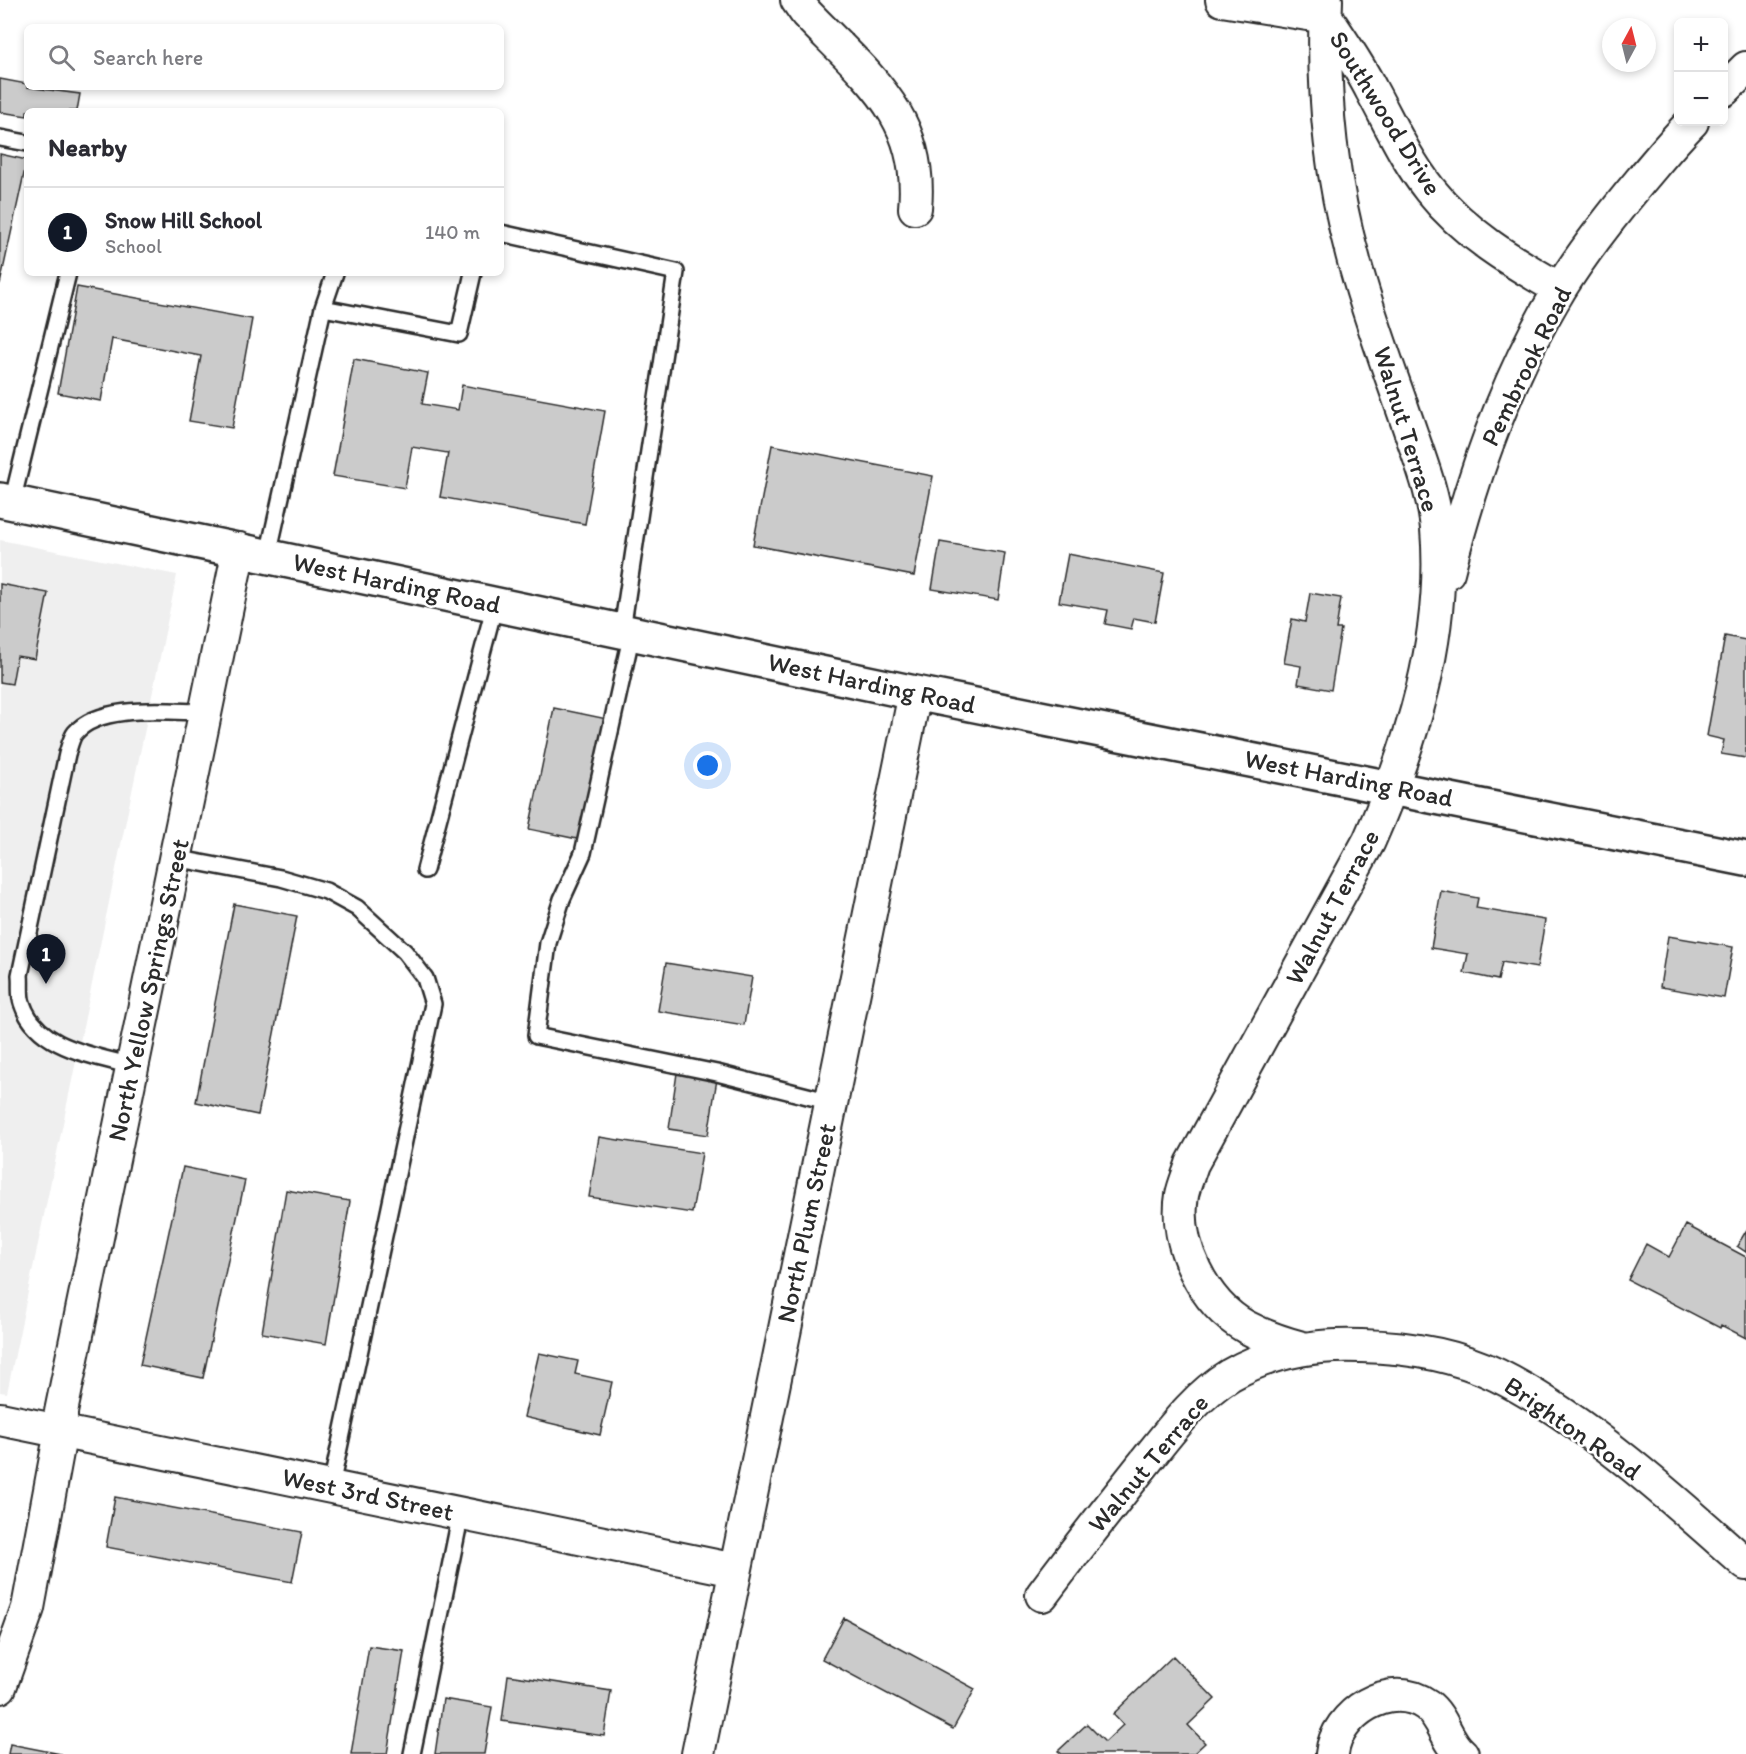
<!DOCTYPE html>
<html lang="en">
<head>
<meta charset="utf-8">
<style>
  body { margin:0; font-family:Itim,sans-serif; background:#f2f2f3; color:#2b2b33 }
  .controls { position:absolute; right:18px; top:18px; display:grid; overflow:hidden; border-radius:9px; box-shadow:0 3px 9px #0003 }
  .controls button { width:54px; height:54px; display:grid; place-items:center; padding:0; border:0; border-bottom:2px solid #e1e1e2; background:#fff; color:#2b2b33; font:30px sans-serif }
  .compass { position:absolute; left:1602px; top:18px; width:54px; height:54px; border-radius:50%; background:#fff; box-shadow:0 3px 9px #0003; rotate:7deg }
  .you { position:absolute; left:708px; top:766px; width:21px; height:21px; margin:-15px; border:4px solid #fff; border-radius:50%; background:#1a73e8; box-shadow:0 0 0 9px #1a73e833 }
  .badge { display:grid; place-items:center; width:39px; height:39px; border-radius:50%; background:#111827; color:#fff; font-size:20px; font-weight:700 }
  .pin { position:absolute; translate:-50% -50px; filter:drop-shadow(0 2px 3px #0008) }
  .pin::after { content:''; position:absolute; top:32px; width:21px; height:18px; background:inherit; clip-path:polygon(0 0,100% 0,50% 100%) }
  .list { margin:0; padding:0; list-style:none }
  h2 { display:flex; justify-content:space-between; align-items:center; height:78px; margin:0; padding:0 24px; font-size:26px }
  h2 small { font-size:20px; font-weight:400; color:#7c7c81 }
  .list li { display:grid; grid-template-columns:39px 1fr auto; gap:18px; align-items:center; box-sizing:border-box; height:90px; padding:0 24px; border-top:2px solid #e1e1e2 }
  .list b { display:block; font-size:22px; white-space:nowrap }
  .list p { margin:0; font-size:20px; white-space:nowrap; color:#7c7c81 }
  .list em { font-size:20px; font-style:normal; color:#7c7c81 }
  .icon { flex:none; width:33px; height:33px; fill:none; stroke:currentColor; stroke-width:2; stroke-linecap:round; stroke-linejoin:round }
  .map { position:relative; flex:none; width:1746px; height:1754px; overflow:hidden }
  .search { position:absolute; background:#fff; box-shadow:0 3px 9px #0003; left:24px; top:24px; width:480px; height:66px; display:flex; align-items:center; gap:15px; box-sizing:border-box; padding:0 21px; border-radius:9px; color:#7c7c81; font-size:22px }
  .panel { position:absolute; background:#fff; box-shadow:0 3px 9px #0003; left:24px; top:108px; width:480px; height:168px; border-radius:9px }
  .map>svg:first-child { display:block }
  .built { fill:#efefef }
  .building { fill:#cbcbcb; stroke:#2b2b2b; stroke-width:1.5 }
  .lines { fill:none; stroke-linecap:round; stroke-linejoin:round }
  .service-casing { stroke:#2b2b2b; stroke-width:20 }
  .minor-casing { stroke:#2b2b2b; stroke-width:36 }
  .tertiary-casing { stroke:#2b2b2b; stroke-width:38 }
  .service { stroke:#fff; stroke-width:15 }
  .minor { stroke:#fff; stroke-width:32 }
  .tertiary { stroke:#fff; stroke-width:33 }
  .labels { text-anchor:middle; stroke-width:5; stroke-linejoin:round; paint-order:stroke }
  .street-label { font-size:26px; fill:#2b2b2b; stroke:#fff }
</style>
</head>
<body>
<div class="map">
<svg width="1746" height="1754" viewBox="0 0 1746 1754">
  <rect width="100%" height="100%" fill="#fff"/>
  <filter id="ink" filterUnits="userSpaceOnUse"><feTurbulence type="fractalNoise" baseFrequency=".0167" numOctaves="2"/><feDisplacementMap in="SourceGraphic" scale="12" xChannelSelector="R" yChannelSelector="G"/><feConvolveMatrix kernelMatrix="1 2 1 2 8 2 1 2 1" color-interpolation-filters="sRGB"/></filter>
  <g filter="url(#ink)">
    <path class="built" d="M0,540L177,575L7,1393L0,1392Z"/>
    <path class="building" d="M0,79L27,84V87L80,94L77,111H27V116L0,112Z
      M0,154L27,160L0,284Z
      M77,287L252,319L232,428L189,421L201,356L112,339L101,401L58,393Z
      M354,359L428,373L422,404L458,410L462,385L605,411L585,524L440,497L448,453L412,447L405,488L333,476Z
      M772,445L933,476L914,576L753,545Z
      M940,542L1005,553L998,600L932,589Z
      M1068,554L1164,573L1155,622L1134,618L1131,629L1105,624L1108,610L1059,602Z
      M0,584L48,593L35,659L17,656L12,684L0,682Z
      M1310,593L1341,598L1336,629H1341L1331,690L1298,684L1301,666L1284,663L1292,619L1305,622Z
      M1725,636L1746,640V758L1721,754L1724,740L1707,736Z
      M554,708L607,719L582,840L529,829Z
      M1441,891L1478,898L1476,908L1545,920L1537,968L1502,962L1498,980L1464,973L1468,954L1431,948Z
      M234,904L297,916L258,1115L196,1102Z
      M1668,936L1733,947L1724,998L1660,987Z
      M666,963L752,977L744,1025L658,1011Z
      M677,1073L717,1079L708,1135L669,1129Z
      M599,1137L702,1153L692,1213L589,1197Z
      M183,1167L245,1180L203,1378L140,1365Z
      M286,1190L350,1201L326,1344L262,1333Z
      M1686,1225L1746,1257V1338L1721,1325L1720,1328L1628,1280L1646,1244L1669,1257Z
      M1746,1231V1252L1737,1246Z
      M539,1353L578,1361L575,1374L612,1382L600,1435L524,1417Z
      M115,1497L302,1532L292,1582L106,1547Z
      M844,1618L975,1689L953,1729L822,1659Z
      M369,1646L404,1651L387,1754H351Z
      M1173,1656L1215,1699L1188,1725L1205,1743L1193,1754H1062L1058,1751L1087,1724L1105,1742L1123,1725L1113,1714Z
      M508,1675L611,1691L604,1736L502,1721Z
      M443,1699L492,1707L484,1754H435Z
      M10,1744L61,1754H8Z"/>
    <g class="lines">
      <g class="service-casing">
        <path id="service" d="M0,138L27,143
          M501,233L676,272L622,630
          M323,308L459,334L473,273
          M12,502L68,273
          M268,555L323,308L335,273
          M632,633L583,853L562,899L548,943L536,1036L717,1073L831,1102
          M175,858L281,878L326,891L357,908L405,952L425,978L433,1004L331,1486
          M425,870L495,604
          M132,1066C93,1055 36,1048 22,1003C19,995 21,983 20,975L67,754C69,748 71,738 75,733C101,703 169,712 205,712
          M412,1754L461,1513"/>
      </g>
      <g class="minor-casing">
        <path id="minor" d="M797,0L806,13C864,74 924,115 915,208
          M1222,0L1326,17C1342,41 1359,65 1372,91C1390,124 1406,160 1430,190C1465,234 1512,262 1560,289
          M1724,90L1746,68
          M1448,572C1473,474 1507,376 1560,289C1584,250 1612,215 1641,180C1658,160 1674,140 1692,122
          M1302,1348C1283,1343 1263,1336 1246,1327C1203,1303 1174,1243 1182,1195C1184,1185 1189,1174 1192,1164L1369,841C1412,744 1446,636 1437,529C1434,496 1422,465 1411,433C1394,383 1375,333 1360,282C1331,186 1322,100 1326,0
          M0,1419L735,1570
          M1042,1595C1074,1552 1108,1509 1142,1466C1168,1434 1194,1397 1230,1375C1270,1352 1315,1344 1361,1346C1407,1347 1454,1354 1497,1375C1582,1417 1675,1500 1746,1564
          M0,1687L28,1608L61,1431V1412L239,549
          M698,1754L915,693
          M1332,1754C1336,1714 1390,1678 1427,1705C1444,1718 1446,1741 1462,1754"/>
      </g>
      <g class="tertiary-casing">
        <path id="tertiary" d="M0,500L915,693L1746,859"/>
      </g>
      <use href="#service" class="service"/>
      <use href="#minor" class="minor"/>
      <use href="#tertiary" class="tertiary"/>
    </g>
  </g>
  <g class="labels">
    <g class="street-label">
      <text transform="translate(1386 113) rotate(58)" y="9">Southwood Drive</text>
      <text transform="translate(1526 366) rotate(-64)" y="9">Pembrook Road</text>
      <text transform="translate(1407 429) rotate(73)" y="9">Walnut Terrace</text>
      <text transform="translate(397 583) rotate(12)" y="9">West Harding Road</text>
      <text transform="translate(872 683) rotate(12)" y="9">West Harding Road</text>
      <text transform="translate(1349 778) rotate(11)" y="9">West Harding Road</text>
      <text transform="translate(1332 907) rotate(-62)" y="9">Walnut Terrace</text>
      <text transform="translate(148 990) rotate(-78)" y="9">North Yellow Springs Street</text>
      <text transform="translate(806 1223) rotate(-78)" y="9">North Plum Street</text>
      <text transform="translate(1573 1428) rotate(35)" y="9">Brighton Road</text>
      <text transform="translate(1148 1463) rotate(-50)" y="9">Walnut Terrace</text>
      <text transform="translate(368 1494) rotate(12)" y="9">West 3rd Street</text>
    </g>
  </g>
</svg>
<div class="controls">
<button>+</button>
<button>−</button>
</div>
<svg class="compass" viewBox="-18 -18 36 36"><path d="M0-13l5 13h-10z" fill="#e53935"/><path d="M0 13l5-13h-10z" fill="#7c7c81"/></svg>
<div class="you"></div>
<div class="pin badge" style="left:46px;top:984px">1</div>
<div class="search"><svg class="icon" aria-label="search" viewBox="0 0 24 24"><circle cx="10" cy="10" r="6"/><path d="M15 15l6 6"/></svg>Search here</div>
<section class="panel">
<h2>Nearby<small></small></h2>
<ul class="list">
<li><span class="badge">1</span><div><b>Snow Hill School</b><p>School</p></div><em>140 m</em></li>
</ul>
</section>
</div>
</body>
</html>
